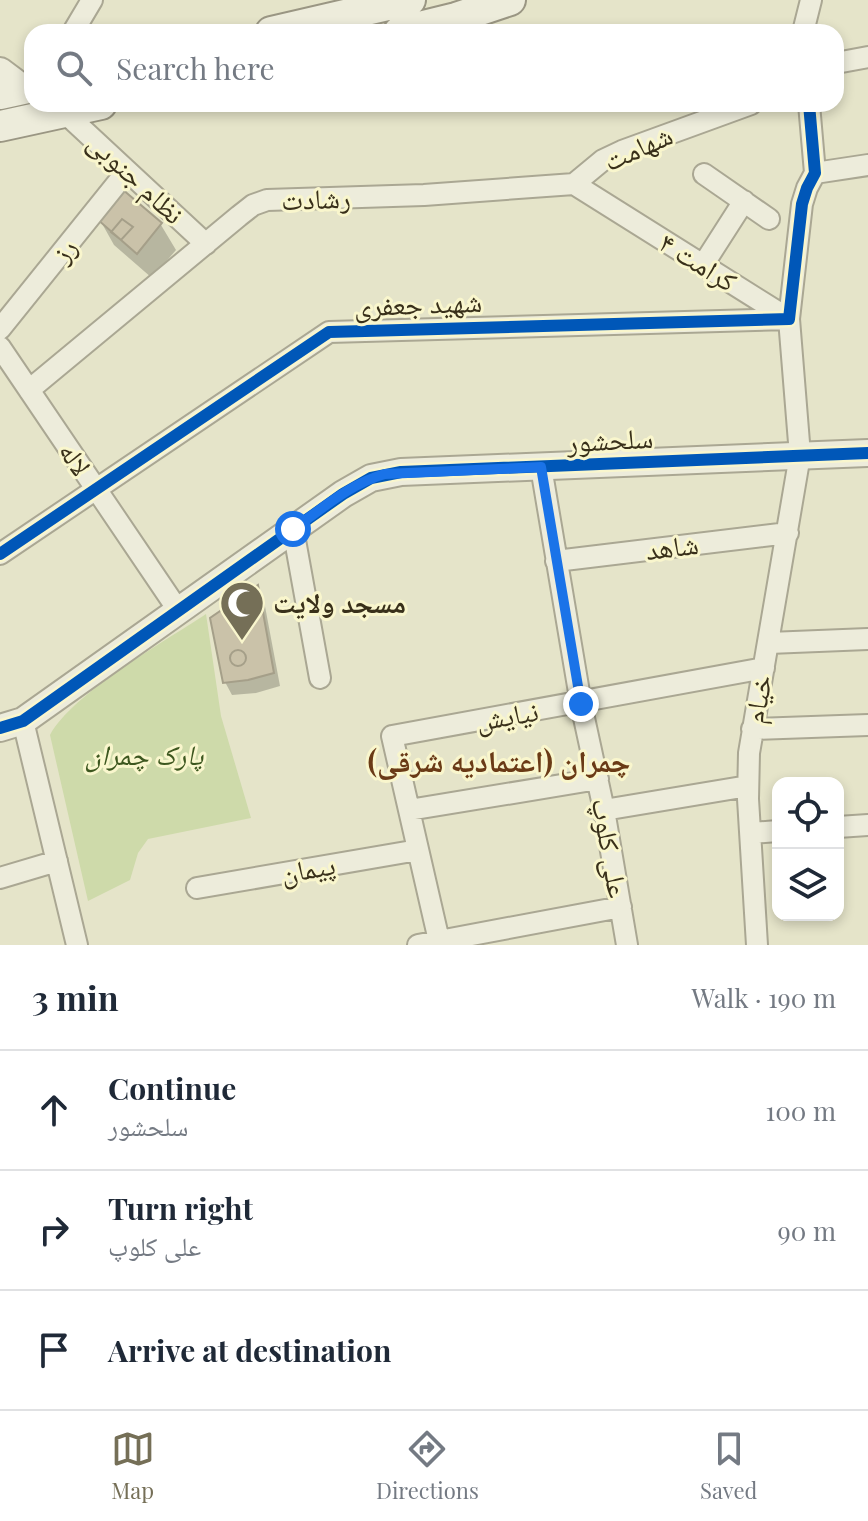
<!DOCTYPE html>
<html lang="en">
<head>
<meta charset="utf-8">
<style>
  body { margin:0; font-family:"Playfair Display","Noto Naskh Arabic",serif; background:#f6f6f7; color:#1f2937 }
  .controls { position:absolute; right:24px; bottom:24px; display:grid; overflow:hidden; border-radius:16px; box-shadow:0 4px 12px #0003 }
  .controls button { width:72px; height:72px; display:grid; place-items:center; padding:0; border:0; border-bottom:2px solid #e0e1e3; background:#fff; color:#1f2937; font:40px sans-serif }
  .stop { position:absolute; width:24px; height:24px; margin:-18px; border:6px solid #1a73e8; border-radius:50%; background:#fff }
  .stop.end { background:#1a73e8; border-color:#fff; box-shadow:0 2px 8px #0008 }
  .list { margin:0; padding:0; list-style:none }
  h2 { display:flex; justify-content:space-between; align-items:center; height:104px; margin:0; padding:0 32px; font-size:34px }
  h2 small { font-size:26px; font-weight:400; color:#747a83 }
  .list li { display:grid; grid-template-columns:52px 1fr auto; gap:24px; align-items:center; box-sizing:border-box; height:120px; padding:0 32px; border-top:2px solid #e0e1e3 }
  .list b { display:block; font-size:30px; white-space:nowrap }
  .list p { margin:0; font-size:26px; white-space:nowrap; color:#747a83 }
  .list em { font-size:26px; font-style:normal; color:#747a83 }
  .icon { flex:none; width:44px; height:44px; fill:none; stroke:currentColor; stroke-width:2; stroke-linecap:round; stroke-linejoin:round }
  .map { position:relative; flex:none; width:868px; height:945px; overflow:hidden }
  .search { position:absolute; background:#fff; box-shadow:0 4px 12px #0003; left:24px; right:24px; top:24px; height:88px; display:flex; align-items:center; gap:20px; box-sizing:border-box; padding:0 28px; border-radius:24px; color:#747a83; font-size:30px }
  .sheet { height:464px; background:#fff }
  nav { display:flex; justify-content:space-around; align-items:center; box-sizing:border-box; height:112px; border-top:2px solid #e0e1e3; background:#fff; font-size:22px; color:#747a83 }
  nav a { display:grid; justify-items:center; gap:4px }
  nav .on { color:#756f57 }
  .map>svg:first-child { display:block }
  .green { fill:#cedaaa }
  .shadow { fill:#0003 }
  .building { fill:#cac2a9; stroke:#a59f89; stroke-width:2 }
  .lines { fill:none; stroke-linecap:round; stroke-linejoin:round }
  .minor-casing { stroke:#aaa793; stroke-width:24 }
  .tertiary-casing { stroke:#aaa793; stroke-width:30 }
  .secondary-casing { stroke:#9a9683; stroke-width:34 }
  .minor { stroke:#edecdb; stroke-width:20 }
  .tertiary { stroke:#edecdb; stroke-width:26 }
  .secondary { stroke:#edecdb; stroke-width:30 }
  .cycleway-casing { stroke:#f9f6cd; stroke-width:17 }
  .cycleway { stroke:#0057b8; stroke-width:12 }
  .route { stroke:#1a73e8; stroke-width:10 }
  .labels { text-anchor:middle; stroke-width:6; stroke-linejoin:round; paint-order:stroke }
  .street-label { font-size:28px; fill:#39301a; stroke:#f9f6cd }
  .poi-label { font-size:28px; font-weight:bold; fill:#39301a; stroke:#f9f6cd; text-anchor:start }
  .park-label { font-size:28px; font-style:italic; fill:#3d571f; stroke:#f9f6cd }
  .neighbourhood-label { font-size:30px; font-weight:bold; fill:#6a3a16; stroke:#f9f6cd }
</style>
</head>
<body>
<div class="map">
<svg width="868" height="945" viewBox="0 0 868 945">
  <rect width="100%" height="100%" fill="#e5e4c9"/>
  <path class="green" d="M206,614L221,716L251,818L148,839L138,853L130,880L88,901L50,735C73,693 164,642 206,614Z"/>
  <path class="shadow" d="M122,191L161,225L176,250L152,278L114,245L100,220Z
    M257,588L264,601L280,686L256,693L232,695L225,682Z"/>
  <path class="building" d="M122,189L162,223L137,254L97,219Z
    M122,219L133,227L121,240L111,232Z
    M258,585L274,673L248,680L223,683L210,618Z
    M230 658a8 8 0 1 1 16 0a8 8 0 1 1-16 0Z"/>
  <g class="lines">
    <g class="minor-casing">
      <path id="minor" d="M73,32L92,0
        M803,32L811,0
        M836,63L868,57
        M65,113L206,244
        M815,173L868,165
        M704,174L769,219
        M574,184L789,319L800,455L749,753L748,799L757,945
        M574,184L603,160L622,151L751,104
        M703,265L744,201
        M0,329L127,171
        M0,347L178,610
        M29,390L239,216L253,205L267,200L424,195L574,184
        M541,467L581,704L604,810L627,945
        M293,529L320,678
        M0,554L329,332L789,319L802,204L807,188L815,173L809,104
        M556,561L788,533
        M769,643L868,639
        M23,721L77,945
        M752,729L868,725
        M409,810L598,779
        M604,810L748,786
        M838,827L868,825
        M752,833L778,831
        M0,878L57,861
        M197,888L418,850
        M418,945L621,907
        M440,945L392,736L764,668"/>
    </g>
    <g class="tertiary-casing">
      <path id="tertiary" d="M0,71L24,89
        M0,728L23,721L343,494L371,478L401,472L868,453"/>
    </g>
    <g class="secondary-casing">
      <path id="secondary" d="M271,32L410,0
        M399,32L456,18L510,0
        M0,94L32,87
        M0,126L101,104"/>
    </g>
    <use href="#minor" class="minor"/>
    <use href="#tertiary" class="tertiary"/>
    <use href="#secondary" class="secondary"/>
    <g class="cycleway-casing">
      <path id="cycleway" d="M0,554L329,332L789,319L802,204L807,188L815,173L809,104
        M0,728L23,721L343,494L371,478L401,472L868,453"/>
    </g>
    <use href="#cycleway" class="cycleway"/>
  </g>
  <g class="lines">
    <path class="route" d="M293,529C322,509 351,483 385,474L541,467L581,704"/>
  </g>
  <defs>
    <g id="mosque-pin" transform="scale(2.3)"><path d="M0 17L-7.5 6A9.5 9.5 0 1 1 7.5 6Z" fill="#756f57" stroke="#f9f6cd"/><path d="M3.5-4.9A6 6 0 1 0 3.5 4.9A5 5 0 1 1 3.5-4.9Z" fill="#fff"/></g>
  </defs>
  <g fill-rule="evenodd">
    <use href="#mosque-pin" x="242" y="603"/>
  </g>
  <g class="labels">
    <g class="street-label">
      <text transform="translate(638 148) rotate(-24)" y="10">شهامت</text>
      <text transform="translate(136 178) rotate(43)" y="10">نظام جنوبی</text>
      <text transform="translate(316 199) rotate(-2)" y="10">رشادت</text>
      <text transform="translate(64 250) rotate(-51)" y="10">رز</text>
      <text transform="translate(698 262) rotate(32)" y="10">کرامت ۴</text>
      <text transform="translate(418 304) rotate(-2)" y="10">شهید جعفری</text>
      <text transform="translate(610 440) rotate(-3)" y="10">سلحشور</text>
      <text transform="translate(75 459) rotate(56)" y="10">لاله</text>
      <text transform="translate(672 547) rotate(-7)" y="10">شاهد</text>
      <text transform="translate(758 699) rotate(-79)" y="10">خیام</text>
      <text transform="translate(507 716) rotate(-10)" y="10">نیایش</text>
      <text transform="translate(610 848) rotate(80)" y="10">علی کلوپ</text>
      <text transform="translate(308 869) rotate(-10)" y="10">پیمان</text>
    </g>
    <g class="poi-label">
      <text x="273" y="613">مسجد ولایت</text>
    </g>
    <g class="park-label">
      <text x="144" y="765">پارک چمران</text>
    </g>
    <g class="neighbourhood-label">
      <text x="499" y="772">چمران (اعتمادیه شرقی)</text>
    </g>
  </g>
</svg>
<div class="controls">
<button><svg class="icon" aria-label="locate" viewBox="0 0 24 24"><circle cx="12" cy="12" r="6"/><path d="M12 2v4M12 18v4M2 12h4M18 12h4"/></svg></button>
<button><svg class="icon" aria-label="layers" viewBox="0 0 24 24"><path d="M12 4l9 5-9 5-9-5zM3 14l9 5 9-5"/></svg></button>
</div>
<div class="stop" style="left:293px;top:529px"></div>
<div class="stop end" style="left:581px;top:704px"></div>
<div class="search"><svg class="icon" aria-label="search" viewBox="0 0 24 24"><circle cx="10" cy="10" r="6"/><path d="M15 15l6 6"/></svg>Search here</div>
</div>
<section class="sheet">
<h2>3 min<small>Walk · 190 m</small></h2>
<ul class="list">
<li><svg class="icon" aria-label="ahead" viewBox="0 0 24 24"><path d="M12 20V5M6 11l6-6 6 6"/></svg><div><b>Continue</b><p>سلحشور</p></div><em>100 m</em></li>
<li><svg class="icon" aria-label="right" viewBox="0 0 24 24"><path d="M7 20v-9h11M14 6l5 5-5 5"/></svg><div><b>Turn right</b><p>علی کلوپ</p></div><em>90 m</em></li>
<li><svg class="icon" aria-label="arrive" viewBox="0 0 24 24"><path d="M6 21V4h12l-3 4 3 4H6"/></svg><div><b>Arrive at destination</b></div></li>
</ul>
</section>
<nav>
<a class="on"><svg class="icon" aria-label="map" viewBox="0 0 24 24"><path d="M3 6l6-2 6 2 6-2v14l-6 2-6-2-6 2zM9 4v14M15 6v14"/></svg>Map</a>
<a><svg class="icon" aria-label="directions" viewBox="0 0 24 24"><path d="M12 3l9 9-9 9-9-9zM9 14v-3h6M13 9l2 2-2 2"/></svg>Directions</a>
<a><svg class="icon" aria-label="saved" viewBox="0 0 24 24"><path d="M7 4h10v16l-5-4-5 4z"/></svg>Saved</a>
</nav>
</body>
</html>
